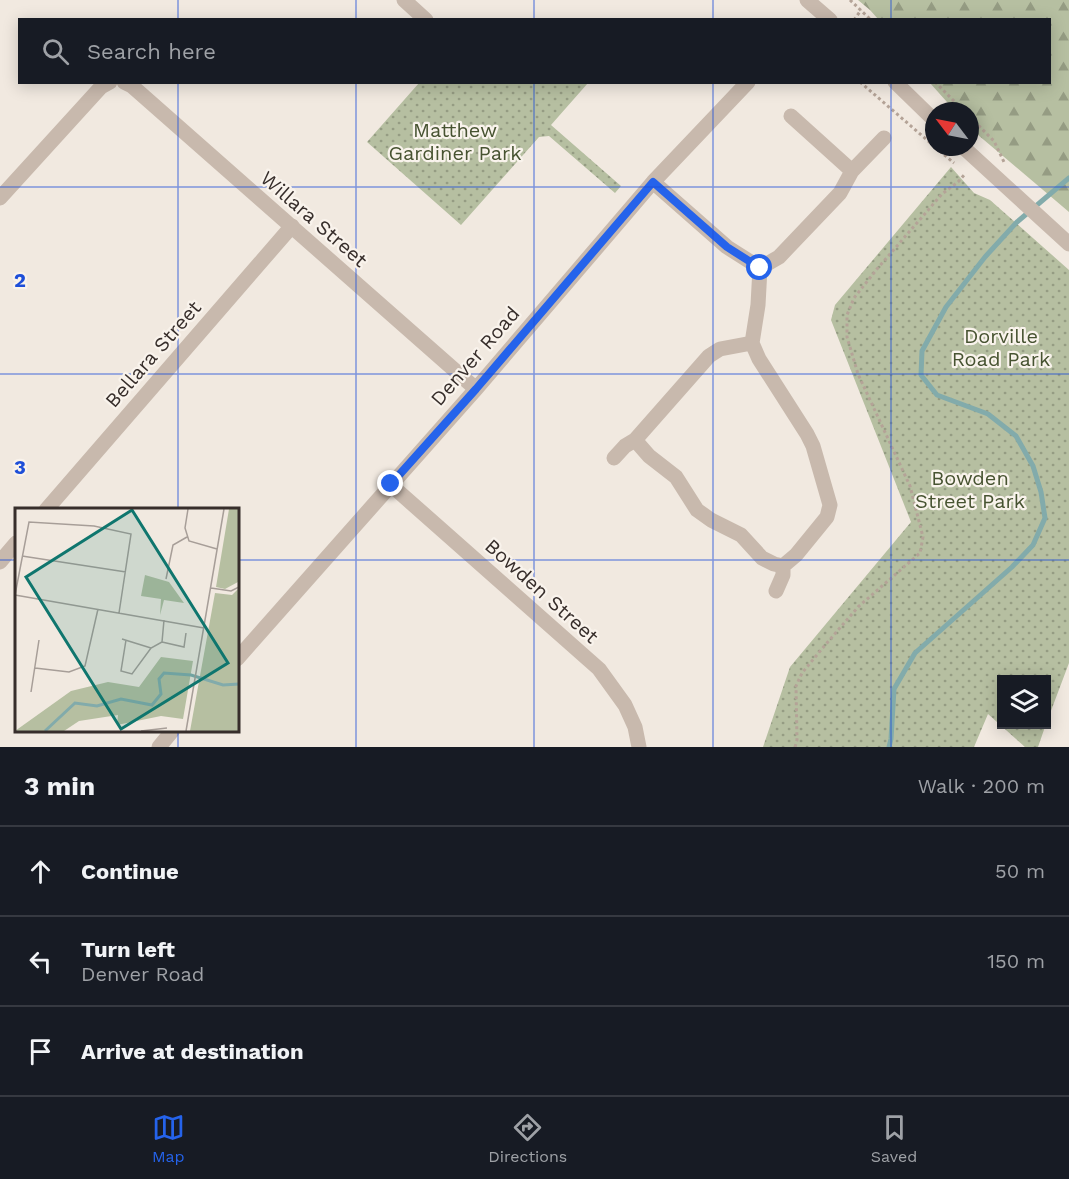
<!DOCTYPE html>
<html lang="en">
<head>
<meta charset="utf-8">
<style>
  body { margin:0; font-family:"Work Sans",sans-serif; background:#242831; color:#f1f3f6 }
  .controls { position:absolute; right:18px; bottom:18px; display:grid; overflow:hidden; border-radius:0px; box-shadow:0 3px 15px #0003 }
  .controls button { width:54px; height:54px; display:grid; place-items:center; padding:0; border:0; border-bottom:2px solid #363941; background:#171b24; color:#f1f3f6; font:30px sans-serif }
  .compass { position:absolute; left:925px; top:102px; width:54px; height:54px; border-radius:50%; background:#171b24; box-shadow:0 3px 15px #0003; rotate:302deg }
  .stop { position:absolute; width:18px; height:18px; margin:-14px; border:4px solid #2563eb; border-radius:50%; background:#fff }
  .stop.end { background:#2563eb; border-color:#fff; box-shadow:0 2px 6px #0008 }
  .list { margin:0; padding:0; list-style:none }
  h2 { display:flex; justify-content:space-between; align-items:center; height:78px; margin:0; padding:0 24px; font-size:26px }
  h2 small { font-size:20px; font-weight:400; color:#9ea1a6 }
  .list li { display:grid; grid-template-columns:39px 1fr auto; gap:18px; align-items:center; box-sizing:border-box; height:90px; padding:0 24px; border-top:2px solid #363941 }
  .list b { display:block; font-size:22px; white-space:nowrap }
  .list p { margin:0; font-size:20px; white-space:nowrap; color:#9ea1a6 }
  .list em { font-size:20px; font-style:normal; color:#9ea1a6 }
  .icon { flex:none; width:33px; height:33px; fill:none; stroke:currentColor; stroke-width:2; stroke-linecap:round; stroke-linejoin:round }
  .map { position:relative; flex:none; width:1069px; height:747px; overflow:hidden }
  .search { position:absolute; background:#171b24; box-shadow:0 3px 15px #0003; left:18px; right:18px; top:18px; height:66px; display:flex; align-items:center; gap:15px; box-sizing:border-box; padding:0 21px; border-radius:0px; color:#9ea1a6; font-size:22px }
  .sheet { height:348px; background:#171b24 }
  nav { display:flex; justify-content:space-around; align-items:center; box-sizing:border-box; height:84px; border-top:2px solid #363941; background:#171b24; font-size:16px; color:#9ea1a6 }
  nav a { display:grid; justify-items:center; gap:3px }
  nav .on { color:#2563eb }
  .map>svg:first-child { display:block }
  .forest { fill:url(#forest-firs) }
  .park { fill:url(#park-dots) }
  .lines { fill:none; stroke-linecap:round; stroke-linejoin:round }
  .stream { stroke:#82abab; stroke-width:5 }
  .path { stroke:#b4a397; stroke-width:3; stroke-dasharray:3 3; stroke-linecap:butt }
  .minor { stroke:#c8b9ad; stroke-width:15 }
  .route { stroke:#2563eb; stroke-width:8 }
  .grid { fill:none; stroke:#1d4ed8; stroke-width:1.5; stroke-opacity:0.55 }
  .labels { text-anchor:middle; stroke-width:4.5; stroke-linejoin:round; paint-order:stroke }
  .park-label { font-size:20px; fill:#475331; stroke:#f9f3ec }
  .street-label { font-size:20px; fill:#372e2b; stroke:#f9f3ec }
  .inset-river { fill:none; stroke:#82abab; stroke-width:3 }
  .inset-road { fill:none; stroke:#a79e98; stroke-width:1.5 }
  .view { fill:#0f766e; fill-opacity:0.15; stroke:#0f766e; stroke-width:3 }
  .inset-edge { fill:none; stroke:#372e2b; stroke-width:3 }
  .grid-label { font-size:20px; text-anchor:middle; font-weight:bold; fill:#1d4ed8; stroke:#f9f3ec; stroke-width:4.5; stroke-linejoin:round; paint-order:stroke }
</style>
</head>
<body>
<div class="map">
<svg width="1069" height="747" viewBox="0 0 1069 747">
  <defs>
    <pattern id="forest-firs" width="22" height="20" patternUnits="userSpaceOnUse" patternTransform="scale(1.5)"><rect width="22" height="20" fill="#b6bfa1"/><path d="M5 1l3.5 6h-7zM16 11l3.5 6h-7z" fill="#959c83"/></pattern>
    <pattern id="park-dots" width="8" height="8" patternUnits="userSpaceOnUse" patternTransform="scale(1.5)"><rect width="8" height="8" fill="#b6bfa1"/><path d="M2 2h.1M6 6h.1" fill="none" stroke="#959c83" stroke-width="1.8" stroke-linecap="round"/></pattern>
  </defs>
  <rect width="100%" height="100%" fill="#f1e9e0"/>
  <path class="forest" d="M858,0H1069V212L971,129L970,111H955L930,83L1050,82V20L878,19L870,10Z"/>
  <path class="park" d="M419,83H588L551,125L621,186L615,193L549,136L539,137L461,225L367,142Z
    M951,167L974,193L990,200L1069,270V663L1046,724V680H1002V724H1046L1038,747H1025L988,714L974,747H763L790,667L911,522L831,320L835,305Z"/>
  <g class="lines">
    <path class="stream" d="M889,747L891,739L894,689L915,653L1012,567L1033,545L1045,518L1041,492L1033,466L1016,436L988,414L937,395L921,375L922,351L946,307L985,257L1017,222L1069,178"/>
    <path class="path" d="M850,0L871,20
      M854,20L861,10
      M860,82L934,146
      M935,82L964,111
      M970,117L994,141L1004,162
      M935,147L954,163
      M795,747L797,740L796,686L802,673L826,644L858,607L920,553L923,537L910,486L858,374L847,337V315L854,298L877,269L942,194L958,182L965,174"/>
    <path class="minor" d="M404,0L426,20
      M807,0L830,20
      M124,82L132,86L476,389
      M895,82L934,120
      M963,147L1069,244
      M852,171L884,138
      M0,198L101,87L110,82
      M760,268L779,257L840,193L852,171L791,116
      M635,440L649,456L676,477L697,510L711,520L741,535L762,558L774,564L783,566L796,555L827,517L830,505L813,446L807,434L759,359L752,343L758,305L760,268L727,247L653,182
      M614,458L625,446L635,440L709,356L720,349L752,343
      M391,485L599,669L625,705L635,727L639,747
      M46,510L292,226
      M0,562L16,543
      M776,591L783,575V566
      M237,659L476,389L653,182L748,82
      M159,747L173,730"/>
  </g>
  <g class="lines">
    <path class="route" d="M391,484L476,389L653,182L727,247L760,268"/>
  </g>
  <path class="grid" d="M178,0V20M356,0V20M534,0V20M713,0V20M891,0V20M178,82V510M356,82V747M534,82V747M713,82V747M891,82V747M0,187H1069M0,374H1069M0,560H16M237,560H1069M178,730V747"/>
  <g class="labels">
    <g class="park-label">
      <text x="455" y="137">Matthew<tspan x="455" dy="23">Gardiner Park</tspan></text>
      <text x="1001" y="343">Dorville<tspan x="1001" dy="23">Road Park</tspan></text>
      <text x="970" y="485">Bowden<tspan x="970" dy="23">Street Park</tspan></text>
    </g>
    <g class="street-label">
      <text transform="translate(314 219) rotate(41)" y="7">Willara Street</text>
      <text transform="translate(153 354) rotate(-49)" y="7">Bellara Street</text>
      <text transform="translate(475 356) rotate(-49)" y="7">Denver Road</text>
      <text transform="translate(542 591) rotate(42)" y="7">Bowden Street</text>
    </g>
  </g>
  <g transform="translate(15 508)">
    <rect width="224" height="224" fill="#f1e9e0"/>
    <path d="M223,81V223H175L200,85L217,87Z" fill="#b6bfa1"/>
    <path d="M214,1H223V74L210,81L201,79ZM130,67L154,74L169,95L149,92L145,107L146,91L126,88ZM146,149L178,153L168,211L146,208L102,217L103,207L64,213L49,223H0L56,183L93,174L124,179Z" fill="#b6bfa1"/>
    <path class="inset-river" d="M30,223L60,195L82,198L106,191L137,197L146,186L144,171L149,165L176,167L208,177L224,176"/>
    <path class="inset-road" d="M173,1L170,20L174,33L202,41M7,48L111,64M151,71L158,37L172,29M196,80L216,83L224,79M0,87L14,14L79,18L116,26L104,105M0,87L189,120M107,131L136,140M111,132L106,163L117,166L136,140L147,134L149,112M147,134L169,139L171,125M20,160L54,164L70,158L83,101M16,184L24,132M126,223L152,220M171,223L209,1"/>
    <path class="view" d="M117,2L213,155L106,221L11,69Z"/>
    <rect width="224" height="224" class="inset-edge"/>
  </g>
  <g class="grid-label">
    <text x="20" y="287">2</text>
    <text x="20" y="474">3</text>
  </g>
</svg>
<div class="controls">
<button><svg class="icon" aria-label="layers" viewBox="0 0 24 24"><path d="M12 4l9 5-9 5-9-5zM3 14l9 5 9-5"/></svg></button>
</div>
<svg class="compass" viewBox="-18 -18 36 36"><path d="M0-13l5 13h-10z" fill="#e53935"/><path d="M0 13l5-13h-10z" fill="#9ea1a6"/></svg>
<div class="stop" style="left:760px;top:268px"></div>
<div class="stop end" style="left:391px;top:484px"></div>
<div class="search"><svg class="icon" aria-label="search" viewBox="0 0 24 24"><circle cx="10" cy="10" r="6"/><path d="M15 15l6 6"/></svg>Search here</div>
</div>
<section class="sheet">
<h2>3 min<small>Walk · 200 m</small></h2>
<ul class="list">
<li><svg class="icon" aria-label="ahead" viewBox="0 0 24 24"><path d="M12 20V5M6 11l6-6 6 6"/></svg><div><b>Continue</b></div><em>50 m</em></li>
<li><svg class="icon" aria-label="left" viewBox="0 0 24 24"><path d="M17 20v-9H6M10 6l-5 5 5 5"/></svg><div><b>Turn left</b><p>Denver Road</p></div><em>150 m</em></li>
<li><svg class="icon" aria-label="arrive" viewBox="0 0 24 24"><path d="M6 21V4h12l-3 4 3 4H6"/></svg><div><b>Arrive at destination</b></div></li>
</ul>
</section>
<nav>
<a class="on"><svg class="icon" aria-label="map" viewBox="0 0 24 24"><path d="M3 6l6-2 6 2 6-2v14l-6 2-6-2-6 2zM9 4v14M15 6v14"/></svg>Map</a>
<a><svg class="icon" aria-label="directions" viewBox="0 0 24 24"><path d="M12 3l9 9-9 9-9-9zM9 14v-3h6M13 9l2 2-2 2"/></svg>Directions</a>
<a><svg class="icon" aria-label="saved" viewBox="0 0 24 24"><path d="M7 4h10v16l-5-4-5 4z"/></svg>Saved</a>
</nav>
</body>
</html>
